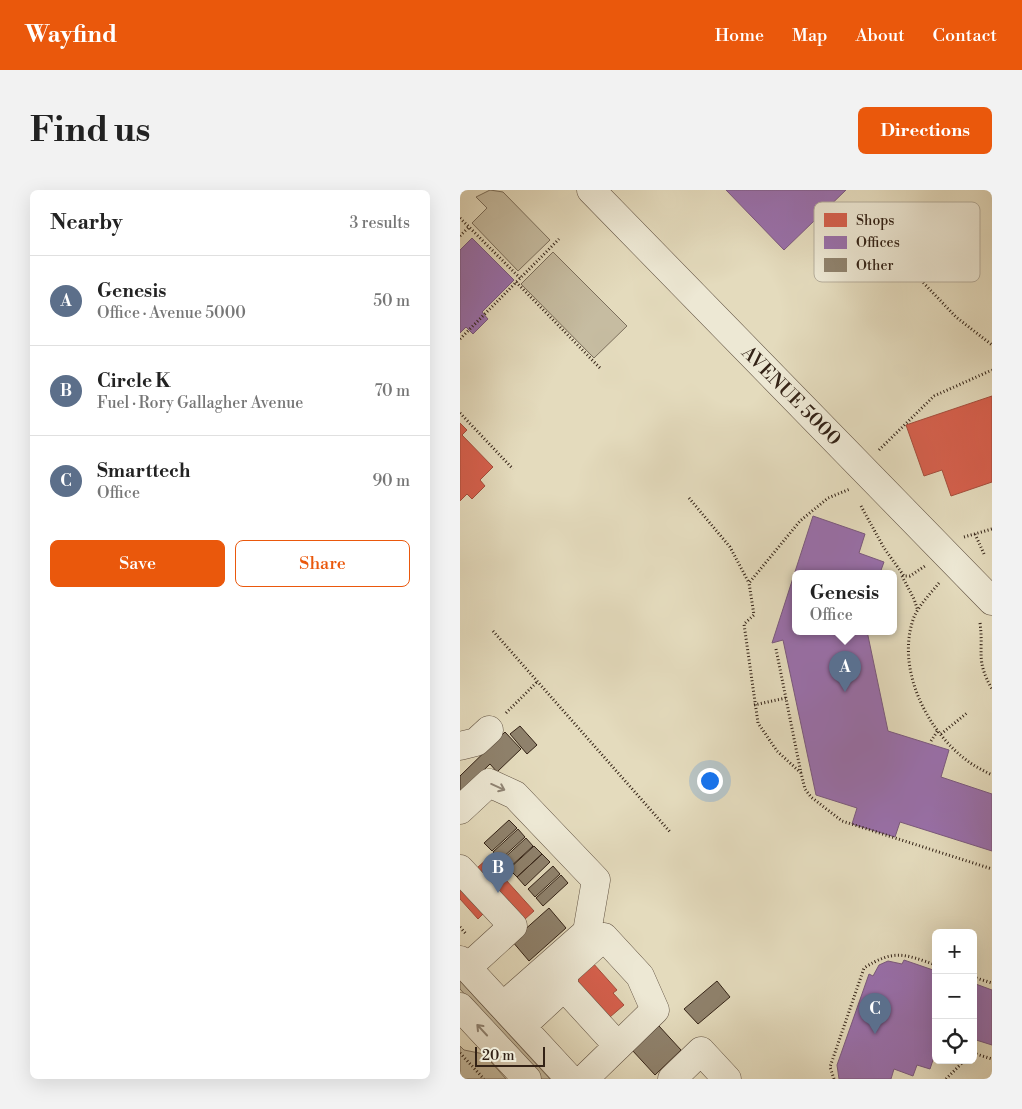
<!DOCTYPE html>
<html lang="en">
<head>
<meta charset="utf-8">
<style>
  body { margin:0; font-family:"Libre Bodoni",serif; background:#f2f2f2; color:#222 }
  .controls { position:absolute; right:15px; bottom:15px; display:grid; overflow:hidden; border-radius:8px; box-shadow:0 5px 20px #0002 }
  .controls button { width:45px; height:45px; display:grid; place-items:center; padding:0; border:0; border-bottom:1px solid #e0e0e0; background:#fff; color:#222; font:25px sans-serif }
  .scale { position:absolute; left:15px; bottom:12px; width:70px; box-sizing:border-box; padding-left:5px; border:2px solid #332216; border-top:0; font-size:14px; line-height:18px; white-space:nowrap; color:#332216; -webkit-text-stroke:4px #ede8d4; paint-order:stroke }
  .you { position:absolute; left:249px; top:590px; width:18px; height:18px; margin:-12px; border:4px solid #fff; border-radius:50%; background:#1a73e8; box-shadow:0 0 0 8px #1a73e833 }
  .badge { display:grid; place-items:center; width:32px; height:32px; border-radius:50%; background:#ea580c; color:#fff; font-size:16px; font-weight:700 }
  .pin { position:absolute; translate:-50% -41px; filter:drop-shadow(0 1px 2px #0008) }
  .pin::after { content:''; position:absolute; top:26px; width:18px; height:15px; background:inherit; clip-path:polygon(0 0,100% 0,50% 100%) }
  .popup { position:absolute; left:332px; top:380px; width:105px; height:65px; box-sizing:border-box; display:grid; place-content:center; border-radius:8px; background:#fff; filter:drop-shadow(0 1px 4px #0005); font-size:16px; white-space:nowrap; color:#767676 }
  .popup b { font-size:19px; color:#222 }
  .popup::after { content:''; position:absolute; left:50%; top:100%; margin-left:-10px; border:10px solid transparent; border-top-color:#fff }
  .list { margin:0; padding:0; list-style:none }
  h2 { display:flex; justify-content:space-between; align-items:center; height:65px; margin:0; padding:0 20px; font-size:21px }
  h2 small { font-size:16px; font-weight:400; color:#767676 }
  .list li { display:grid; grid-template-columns:32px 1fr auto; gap:15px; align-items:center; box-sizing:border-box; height:90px; padding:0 20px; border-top:1px solid #e0e0e0 }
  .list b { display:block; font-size:19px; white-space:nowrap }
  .list p { margin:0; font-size:16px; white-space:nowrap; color:#767676 }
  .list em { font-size:16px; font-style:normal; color:#767676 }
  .actions { display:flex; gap:10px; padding:15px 20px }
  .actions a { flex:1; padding:11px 0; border:1px solid #ea580c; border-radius:8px; text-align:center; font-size:18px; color:#ea580c }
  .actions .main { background:#ea580c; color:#fff }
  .icon { flex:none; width:28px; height:28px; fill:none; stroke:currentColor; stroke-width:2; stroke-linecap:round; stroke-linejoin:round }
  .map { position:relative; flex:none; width:532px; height:889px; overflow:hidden; border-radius:8px }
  header { display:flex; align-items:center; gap:30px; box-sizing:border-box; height:70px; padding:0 25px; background:#ea580c; color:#fff }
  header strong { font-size:24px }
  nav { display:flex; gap:28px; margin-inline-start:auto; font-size:18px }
  .intro { display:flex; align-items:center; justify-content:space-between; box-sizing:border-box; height:120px; padding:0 30px }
  h1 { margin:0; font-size:35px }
  .button { padding:12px 22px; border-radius:8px; background:#ea580c; color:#fff; font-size:18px; font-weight:700 }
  main { display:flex; gap:30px; padding:0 30px }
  aside { flex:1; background:#fff; border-radius:8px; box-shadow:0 5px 20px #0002 }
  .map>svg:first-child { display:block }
  .green { fill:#c6bca1; stroke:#7c6f5c }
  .shops { fill:#d6604d; stroke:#a54d3c }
  .offices { fill:#9970ab; stroke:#7a597e }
  .building { fill:#8f826d; stroke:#332216 }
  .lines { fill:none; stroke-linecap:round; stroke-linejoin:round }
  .minor-casing { stroke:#5f5040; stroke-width:29 }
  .path { stroke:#332216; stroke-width:3; stroke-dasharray:1 2.5; stroke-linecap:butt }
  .minor { stroke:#ede8d4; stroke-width:28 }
  .oneway { stroke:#908575 }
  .labels { text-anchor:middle; stroke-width:5; stroke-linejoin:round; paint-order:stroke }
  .street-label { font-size:19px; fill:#332216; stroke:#ede8d4 }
  .key { fill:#ede8d4; stroke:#b5ad9b; stroke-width:1 }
  .key-label { font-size:14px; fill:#332216 }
</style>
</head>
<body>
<header>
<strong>Wayfind</strong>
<nav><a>Home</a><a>Map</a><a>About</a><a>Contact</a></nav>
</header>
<div class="intro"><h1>Find us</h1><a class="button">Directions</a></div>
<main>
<aside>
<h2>Nearby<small>3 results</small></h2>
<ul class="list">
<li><span class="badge" style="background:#5c6f8a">A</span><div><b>Genesis</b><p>Office · Avenue 5000</p></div><em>50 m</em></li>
<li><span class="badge" style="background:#5c6f8a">B</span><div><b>Circle K</b><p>Fuel · Rory Gallagher Avenue</p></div><em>70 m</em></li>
<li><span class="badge" style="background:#5c6f8a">C</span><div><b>Smarttech</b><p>Office</p></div><em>90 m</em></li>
</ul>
<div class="actions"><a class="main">Save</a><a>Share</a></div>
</aside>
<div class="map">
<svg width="532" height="889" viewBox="0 0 532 889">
  <rect width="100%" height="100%" fill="#e4dbbd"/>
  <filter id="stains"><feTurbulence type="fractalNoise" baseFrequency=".004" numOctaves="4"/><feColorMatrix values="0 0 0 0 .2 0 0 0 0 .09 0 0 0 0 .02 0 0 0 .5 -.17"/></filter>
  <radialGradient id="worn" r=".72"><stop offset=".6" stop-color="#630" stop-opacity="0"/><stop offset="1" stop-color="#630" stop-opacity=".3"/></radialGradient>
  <path class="green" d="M30,0L43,2L90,50L58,81L12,33L27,18L16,7Z
    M93,62L167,136L134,168L61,94Z
    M0,791L90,889H80L0,799Z
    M0,856L4,860L24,864L46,889H0Z"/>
  <path class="shops" d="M532,206V292L491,306L482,280L464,286L446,235Z
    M0,233L7,240L2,245L33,277L20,290L25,296L12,309L7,304L0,311Z
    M27,669L74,721L47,745L26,721L18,729L0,709V693Z
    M132,772L157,800L153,803L164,815L150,827L114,788Z"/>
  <path class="offices" d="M266,0H386L324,60Z
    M12,48L54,90L22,122L28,129L13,144L6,137L0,143V60Z
    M353,326L405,344L399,363L424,372L420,383H336V441H407L428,541L489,560L481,587L532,604V661L440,632L435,647L392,634L397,618L356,605L323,450L312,453Z
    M444,770L476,781V861L470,879L457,875L453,886L434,879L431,889H379L377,875L409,784L413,786L419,775L428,771L442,774Z
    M513,793L532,800V855L513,849Z"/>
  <path class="building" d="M60,536L77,555L67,564L50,544Z
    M45,542L61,559L37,582L30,574L0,603V586Z
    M49,630L57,638L32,661L24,653Z
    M58,639L65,647L40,670L33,662Z
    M66,648L73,656L48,679L41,671Z
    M74,656L82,664L57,687L49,679Z
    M82,664L90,672L65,696L57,687Z
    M93,676L100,684L75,707L68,699Z
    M101,685L108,693L83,716L76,708Z
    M89,718L106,738L69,771L52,751Z
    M257,791L270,807L238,834L224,819Z
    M199,836L221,860L195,885L172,860Z"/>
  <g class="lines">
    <g class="minor-casing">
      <path id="minor" d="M131,0L532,411
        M0,556L16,552L29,540
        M0,620L29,593L55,605L136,690L127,742L43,816
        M0,679L53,736L7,778
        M0,770L110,889
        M0,817L67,889
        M62,836L104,797V783L144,747L180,786L195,820L158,856L104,797
        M124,889L158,856
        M212,889L241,861L267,889"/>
    </g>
    <path class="path" d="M0,28L60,88
      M0,46L9,37
      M456,85L496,127L532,155
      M56,92L140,178
      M0,149L99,49
      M0,223L53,279
      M419,260L474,206L532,180
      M229,308L270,357L289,393
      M401,316L424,358L444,386H450L465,376
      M515,344L524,364
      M504,347L532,339
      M442,386L454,409L458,421
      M479,393C471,403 459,415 454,427C435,478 467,542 509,572C516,577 524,581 532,585
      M520,433C524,463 515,469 532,499
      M33,441L211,643
      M316,459L341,583L345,599L351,607L382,631L532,679
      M294,515L326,508
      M46,523L77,492
      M481,544L507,523
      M471,551L478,540
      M341,583L317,561L298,533L284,434L294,425L289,393L340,331L368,308L390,299
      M0,737L6,744
      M513,787L532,793
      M0,863L24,889
      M513,863L532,869
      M374,889L370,877L404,778C434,759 444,764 476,775
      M486,889L505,870"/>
    <use href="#minor" class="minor"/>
  </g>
  <defs><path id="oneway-shaft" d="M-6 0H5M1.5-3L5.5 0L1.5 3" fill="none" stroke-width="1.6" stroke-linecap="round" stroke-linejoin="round" transform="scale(1.25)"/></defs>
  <g class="oneway">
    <use href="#oneway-shaft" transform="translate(38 597) rotate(24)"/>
    <use href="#oneway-shaft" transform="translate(22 840) rotate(-133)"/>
  </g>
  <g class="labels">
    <g class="street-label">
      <text transform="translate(332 205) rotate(45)" y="7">AVENUE 5000</text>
    </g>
  </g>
  <rect x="354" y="12" width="166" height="80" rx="8" class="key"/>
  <rect x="364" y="23" width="23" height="14" fill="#d6604d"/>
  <rect x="364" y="46" width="23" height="13" fill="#9970ab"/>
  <rect x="364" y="68" width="23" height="14" fill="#8f826d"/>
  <g class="key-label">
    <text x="396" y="35">Shops</text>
    <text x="396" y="57">Offices</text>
    <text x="396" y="80">Other</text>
  </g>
  <rect width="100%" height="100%" filter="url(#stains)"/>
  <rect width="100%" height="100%" fill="url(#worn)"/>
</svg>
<div class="controls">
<button>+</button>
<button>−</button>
<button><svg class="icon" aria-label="locate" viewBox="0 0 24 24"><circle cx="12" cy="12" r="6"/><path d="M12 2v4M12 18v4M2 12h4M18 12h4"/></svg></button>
</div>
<div class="scale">20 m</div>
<div class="you"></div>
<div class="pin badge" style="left:385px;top:502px;background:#5c6f8a">A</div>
<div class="popup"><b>Genesis</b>Office</div>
<div class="pin badge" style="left:38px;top:703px;background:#5c6f8a">B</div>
<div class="pin badge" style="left:415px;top:844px;background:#5c6f8a">C</div>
</div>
</main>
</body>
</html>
